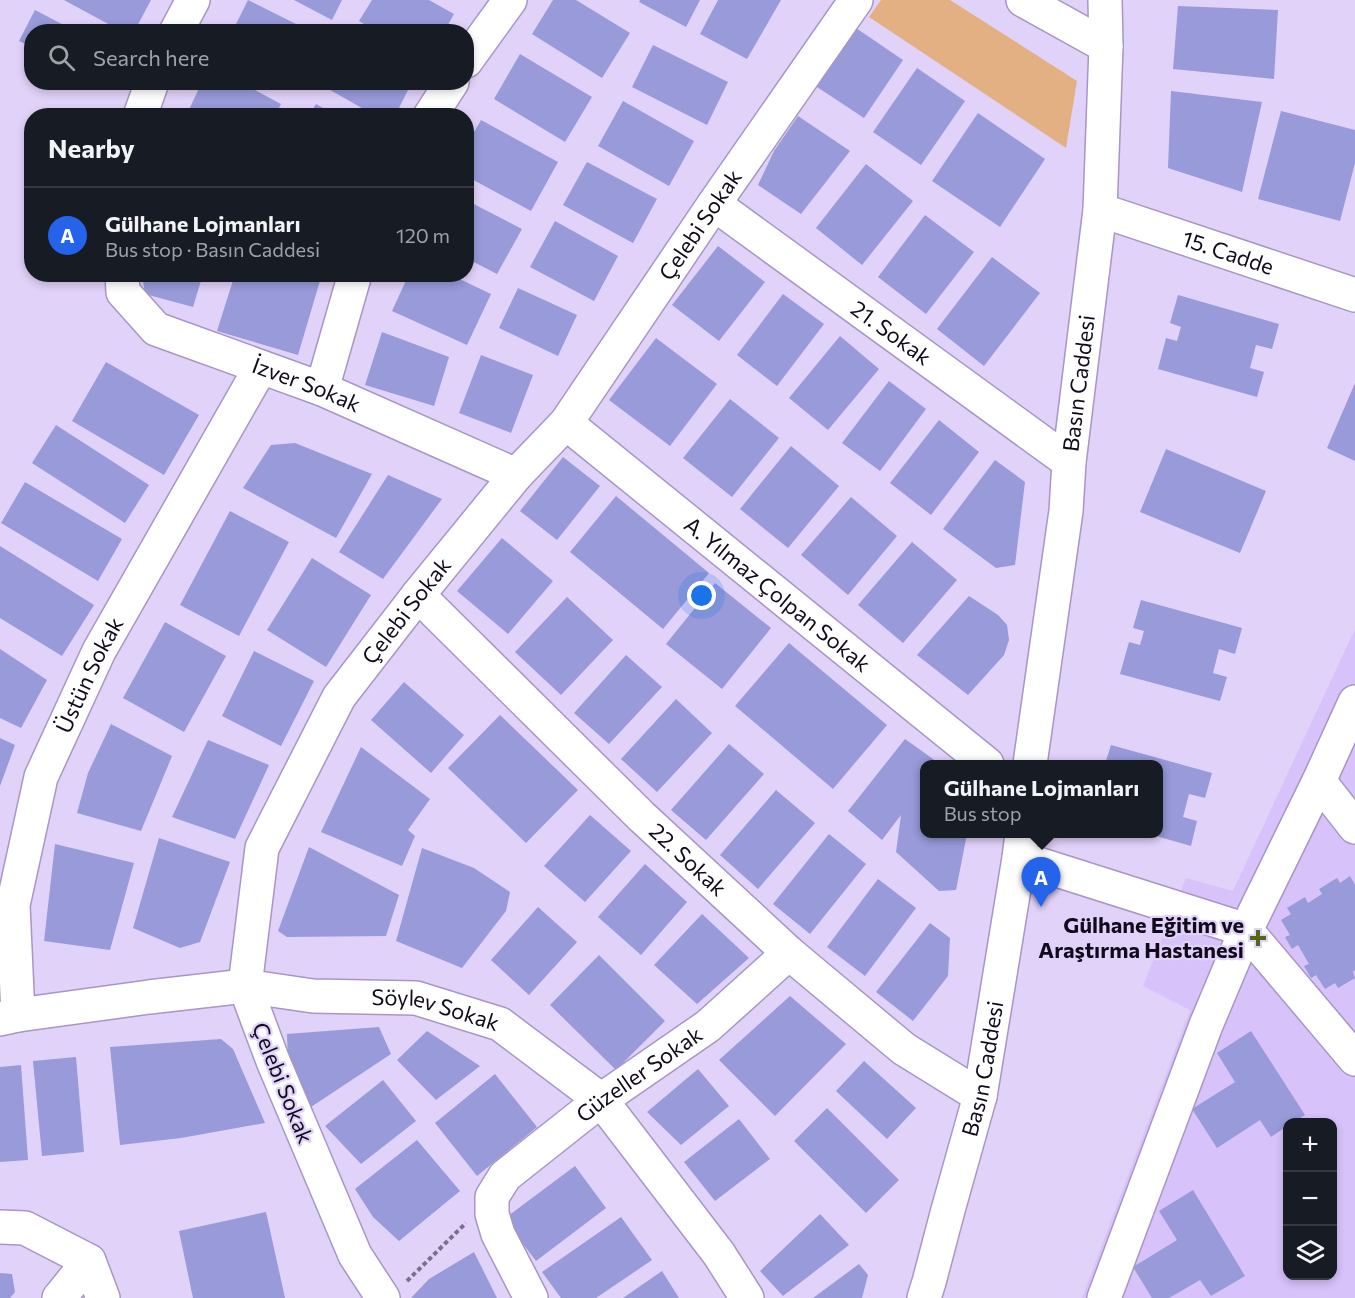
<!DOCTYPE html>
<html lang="en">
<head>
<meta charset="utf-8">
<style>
  body { margin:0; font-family:Commissioner,sans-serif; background:#20242c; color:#f1f3f6 }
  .controls { position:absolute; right:18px; bottom:18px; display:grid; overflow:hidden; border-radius:12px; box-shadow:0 3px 9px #0003 }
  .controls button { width:54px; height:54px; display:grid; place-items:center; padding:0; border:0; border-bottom:2px solid #363941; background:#171b24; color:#f1f3f6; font:30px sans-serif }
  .you { position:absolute; left:702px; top:596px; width:21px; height:21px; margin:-15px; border:4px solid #fff; border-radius:50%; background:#1a73e8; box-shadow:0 0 0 9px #1a73e833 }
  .badge { display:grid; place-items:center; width:39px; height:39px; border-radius:50%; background:#2563eb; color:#fff; font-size:20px; font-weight:700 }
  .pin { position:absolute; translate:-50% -50px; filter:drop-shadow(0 2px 3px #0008) }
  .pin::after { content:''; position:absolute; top:32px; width:21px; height:18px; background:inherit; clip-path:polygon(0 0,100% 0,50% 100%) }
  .popup { position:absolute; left:920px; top:760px; width:243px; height:78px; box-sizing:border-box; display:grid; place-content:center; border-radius:12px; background:#171b24; filter:drop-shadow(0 2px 4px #0005); font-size:20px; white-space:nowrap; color:#9ea1a6 }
  .popup b { font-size:22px; color:#f1f3f6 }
  .popup::after { content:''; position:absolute; left:50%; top:100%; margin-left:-12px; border:12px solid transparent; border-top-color:#171b24 }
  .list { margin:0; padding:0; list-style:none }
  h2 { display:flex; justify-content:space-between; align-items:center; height:78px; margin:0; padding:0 24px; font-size:26px }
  h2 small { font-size:20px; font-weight:400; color:#9ea1a6 }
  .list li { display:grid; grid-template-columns:39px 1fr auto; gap:18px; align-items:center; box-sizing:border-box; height:96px; padding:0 24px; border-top:2px solid #363941 }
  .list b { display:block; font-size:22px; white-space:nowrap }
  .list p { margin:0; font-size:20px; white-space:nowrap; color:#9ea1a6 }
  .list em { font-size:20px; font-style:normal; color:#9ea1a6 }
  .icon { flex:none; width:33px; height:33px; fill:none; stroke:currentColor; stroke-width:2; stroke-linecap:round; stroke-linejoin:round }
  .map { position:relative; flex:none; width:1355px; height:1298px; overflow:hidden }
  .search { position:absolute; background:#171b24; box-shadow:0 3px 9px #0003; left:24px; top:24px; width:450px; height:66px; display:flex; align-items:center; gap:15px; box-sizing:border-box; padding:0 21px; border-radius:24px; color:#9ea1a6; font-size:22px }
  .panel { position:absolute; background:#171b24; box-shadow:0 3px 9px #0003; left:24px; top:108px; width:450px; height:174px; border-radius:24px }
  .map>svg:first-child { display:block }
  .built { fill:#d7c2fa; fill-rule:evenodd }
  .green { fill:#e3b084 }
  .building { fill:#989ad9 }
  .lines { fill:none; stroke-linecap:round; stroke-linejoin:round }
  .minor-casing { stroke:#a896c5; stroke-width:36 }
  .path { stroke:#7b708c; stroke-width:4; stroke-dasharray:4.5 3; stroke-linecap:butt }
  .minor { stroke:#fff; stroke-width:33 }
  .poi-dot { fill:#546813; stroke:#e1d2f9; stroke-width:2 }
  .labels { text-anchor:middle; stroke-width:4.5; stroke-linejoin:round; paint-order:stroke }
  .street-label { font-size:22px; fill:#110a1b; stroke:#e1d2f9 }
  .poi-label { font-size:22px; font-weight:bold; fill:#110a1b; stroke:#e1d2f9; text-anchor:end }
</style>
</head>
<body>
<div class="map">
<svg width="1355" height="1298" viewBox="0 0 1355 1298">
  <rect width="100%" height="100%" fill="#e1d2f9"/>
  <path class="built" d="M1355,629V1298H1082L1190,1010L1143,986L1186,878L1233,891ZM1288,1122H1332V1276H1288Z"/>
  <path class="green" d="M881,0H950L1077,81L1066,148L869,17Z"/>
  <path class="building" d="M64,0H151L134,32H123Z
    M248,0L312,32H232Z
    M294,0H342L332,20Z
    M372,0H429L454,14L444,32H377L359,21Z
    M553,0H576L630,33L602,78L532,34Z
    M640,0H700L686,27L639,2Z
    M718,0H781L747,59L700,34Z
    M1178,6L1278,10L1274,79L1173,69Z
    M35,10L77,32H32V47L19,41Z
    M853,26L903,60L864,118L814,85Z
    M653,45L728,82L707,125L632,87Z
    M520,54L592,97L565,142L494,99Z
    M917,68L965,101L921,165L873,132Z
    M202,82H240L281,104L275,116H186Z
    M325,82H412L395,116H376L323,86Z
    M1171,91L1262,102L1242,192L1168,168Z
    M623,101L694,141L669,186L598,146Z
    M316,104L337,116H309Z
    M1281,111L1355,130V163L1340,221L1258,199Z
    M978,113L1045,159L1000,227L932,181Z
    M798,116L850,151L801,214L758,185L774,151Z
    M481,120L558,162L531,211L466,176V146Z
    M587,162L657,199L633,243L563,205Z
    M866,164L913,201L862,265L816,228Z
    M466,200L522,229L497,274L466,258Z
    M925,215L974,252L926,314L878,277Z
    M555,221L618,256L594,301L530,267Z
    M718,246L765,282L719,341L672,305Z
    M992,257L1040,293L984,366L937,329Z
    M142,274H203L193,307L145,294Z
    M235,274H322L298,355L217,331Z
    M409,274H449L491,294L467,345L392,311Z
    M518,288L577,315L558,356L499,328Z
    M783,294L824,324L777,386L737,355Z
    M1178,295L1279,324L1272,349L1256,345L1250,368L1264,372L1257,397L1158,369L1166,338L1177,341L1181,327L1170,323Z
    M382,332L449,357L434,406L365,385Z
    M840,336L879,369L828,430L789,398Z
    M656,338L717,384L670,446L609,400Z
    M481,355L533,375L511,433L459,413Z
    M106,362L199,415L164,475L72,421Z
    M889,381L926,409L880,471L842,443Z
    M1355,383V461L1327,448Z
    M730,399L779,438L732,497L683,458Z
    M939,420L979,452L931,515L890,483Z
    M56,425L149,485L125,523L32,463Z
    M295,443L372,474L336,538L243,488L271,445Z
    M791,446L839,486L788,548L740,509Z
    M1166,449L1266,491L1240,553L1140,512Z
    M563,457L600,486L557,540L520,511Z
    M995,460L1025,482L1015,565L996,568L943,529Z
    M388,475L442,499L383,579L339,552Z
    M25,482L122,539L98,581L1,523Z
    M616,496L709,573L663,629L570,552Z
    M851,497L897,536L848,595L801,555Z
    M230,511L289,542L239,636L180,605Z
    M502,538L553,581L508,634L457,591Z
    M912,542L957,580L903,643L858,605Z
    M0,546L94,605L62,656L0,618Z
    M312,558L371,595L326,667L267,630Z
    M715,583L771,628L722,689L666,644Z
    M969,596L998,615L1007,625L1009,640L1004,655L968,695L917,655Z
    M567,597L613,640L561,695L515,652Z
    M1141,600L1242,628L1235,654L1219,649L1213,673L1227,677L1220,701L1120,674L1129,642L1140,645L1144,631L1133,628Z
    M165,622L226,656L184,732L123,698Z
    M789,643L887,725L833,789L735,706Z
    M0,649L47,680L21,728L0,718Z
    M254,651L314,681L281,746L222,716Z
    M626,655L662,687L609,744L574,713Z
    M404,682L464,735L431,773L371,720Z
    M676,699L712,733L657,792L621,759Z
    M500,715L578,790L526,843L448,768Z
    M111,724L172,756L141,831L77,813L88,773Z
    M0,738L15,745L0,786Z
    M905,739L940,764H924V834H967L956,890L939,891L896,852L901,815L882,840L848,811Z
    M208,740L269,765L235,839L172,817Z
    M729,744L764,774L706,840L671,810Z
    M1111,745L1212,773L1205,798L1189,794L1183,817L1197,821L1191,846L1149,834H1158V764H1105Z
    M361,747L430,799L408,830L415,836L402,866L321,832Z
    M776,790L815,823L758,889L720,855Z
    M590,815L631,851L585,902L544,866Z
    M829,834L866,864L810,934L773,904Z
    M159,838L230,862L200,942L180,948L133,928Z
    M55,844L134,863L110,950L44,941Z
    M309,847L399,895L386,936L287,937L278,931Z
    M422,848L474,868L510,892L506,911L462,968L396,941Z
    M645,864L687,902L641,955L598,917Z
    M1350,876L1355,885V970L1353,972L1355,978L1338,988L1335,983L1325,989L1316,975L1311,978L1304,966L1309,964L1298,945L1292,949L1285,937L1290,935L1281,920L1291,914L1287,908L1305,897L1308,903L1322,894L1319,889L1337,878L1340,883Z
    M878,879L916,908L865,976L827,947Z
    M538,907L577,942L529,995L491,960Z
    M702,914L749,958L697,1004L654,965Z
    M930,923L950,938L948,976L913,1021L876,992Z
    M599,955L665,1021L616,1070L550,1005Z
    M790,996L846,1044L775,1116L719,1060Z
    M379,1027L391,1054L311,1107L288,1060L287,1034Z
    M427,1031L480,1066L436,1100L397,1060Z
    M1251,1031L1305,1115L1294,1122H1287V1126L1271,1137L1260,1120L1217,1148L1192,1109L1235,1082L1217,1053Z
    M221,1039L233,1049L265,1123L181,1138L120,1145L110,1047Z
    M76,1057L84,1152L42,1156L33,1061Z
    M864,1061L916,1108L887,1139L836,1091Z
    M21,1065L28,1160L0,1162V1067Z
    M698,1069L729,1106L681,1145L647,1112Z
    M495,1074L537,1127L477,1176L435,1123Z
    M383,1080L416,1121L361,1164L325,1126Z
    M827,1108L899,1180L866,1213L794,1141Z
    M739,1119L770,1159L715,1201L684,1162Z
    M417,1140L460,1191L399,1241L373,1217L355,1189Z
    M575,1166L606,1208L536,1261L504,1219Z
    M1193,1190L1245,1276L1211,1296L1200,1280L1169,1298H1152L1133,1267L1177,1240L1159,1211Z
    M266,1212L285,1298H193L179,1231Z
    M820,1214L849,1245L783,1296L760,1271Z
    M621,1217L652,1260L596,1298H561L542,1272Z
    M474,1252L497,1298H411L429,1279Z
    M859,1264L868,1275L862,1298H813Z
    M662,1271L679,1298H623Z
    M0,1273L12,1274L15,1292L10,1298H0Z"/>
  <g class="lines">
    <g class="minor-casing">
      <g id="minor">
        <path d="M1023,0L1106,46"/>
        <path d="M176,32L193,0"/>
        <path d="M466,61L510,0"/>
        <path d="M140,116L152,82"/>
        <path d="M430,116L452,82"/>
        <path id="s1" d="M714,204L1069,462"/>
        <path id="s2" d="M1100,210L1355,295"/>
        <path id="s3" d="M122,274L123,292L156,329L322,389L516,475"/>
        <path d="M322,389L355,274"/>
        <path id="s4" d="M566,423L987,764"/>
        <path id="s5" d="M418,595L641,816L789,953L904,1049L980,1096"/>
        <path id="s6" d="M1030,764L1066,511L1069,462L1100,210L1106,46L1105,0"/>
        <path d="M1319,781L1355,827"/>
        <path d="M1019,858L1246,930L1355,1059"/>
        <path id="s7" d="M18,1015L13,905L41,777L99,651L261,367"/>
        <path id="s8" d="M0,1019L18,1015L149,997L245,986L313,996L416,998L500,1024L601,1100L719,1254L747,1298"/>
        <path d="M0,1227L25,1228L89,1261L103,1298"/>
        <path d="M59,1298L89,1261"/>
        <path id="s9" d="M383,1298L355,1255L273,1061L245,986L262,848L339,697L418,595L516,475L566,423L714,204L856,0"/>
        <path id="s10" d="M531,1298L498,1234L492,1214V1197L505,1176L601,1100L708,1026L789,953"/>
        <path id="s11" d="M924,1298L929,1282L948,1210L980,1096L1019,858L1022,834"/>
        <path d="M1104,1298L1206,1025L1246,930L1319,781L1355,702"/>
      </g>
    </g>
    <path class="path" d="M407,1281L466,1223"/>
    <use href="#minor" class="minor"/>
  </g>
  <path class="poi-dot" d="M1255 929h6v6h6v6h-6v6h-6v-6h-6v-6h6z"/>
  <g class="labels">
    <g class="street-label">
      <text dy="8" stroke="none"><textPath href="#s9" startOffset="1246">Çelebi Sokak</textPath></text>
      <text dy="8" stroke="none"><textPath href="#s2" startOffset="135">15. Cadde</textPath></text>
      <text dy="8" stroke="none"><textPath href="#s1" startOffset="219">21. Sokak</textPath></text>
      <text dy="8" stroke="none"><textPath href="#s6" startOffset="384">Basın Caddesi</textPath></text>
      <text dy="8" stroke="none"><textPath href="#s3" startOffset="228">İzver Sokak</textPath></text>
      <text dy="8" stroke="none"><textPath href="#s4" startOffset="272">A. Yılmaz Çolpan Sokak</textPath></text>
      <text dy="8" stroke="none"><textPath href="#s9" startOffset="760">Çelebi Sokak</textPath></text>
      <text dy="8" stroke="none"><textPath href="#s7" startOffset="354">Üstün Sokak</textPath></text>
      <text dy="8" stroke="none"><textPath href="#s5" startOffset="378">22. Sokak</textPath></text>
      <text dy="8" stroke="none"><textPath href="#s8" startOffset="440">Söylev Sokak</textPath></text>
      <text dy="8" stroke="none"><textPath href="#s11" startOffset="237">Basın Caddesi</textPath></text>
      <text dy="8" stroke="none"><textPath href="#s10" startOffset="303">Güzeller Sokak</textPath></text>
      <text transform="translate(283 1083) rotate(68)" y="8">Çelebi Sokak</text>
    </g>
    <g class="poi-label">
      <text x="1244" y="933">Gülhane Eğitim ve<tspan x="1244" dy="25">Araştırma Hastanesi</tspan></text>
    </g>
  </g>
</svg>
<div class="controls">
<button>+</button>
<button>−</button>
<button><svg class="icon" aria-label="layers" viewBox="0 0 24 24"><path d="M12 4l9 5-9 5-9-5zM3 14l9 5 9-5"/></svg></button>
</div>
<div class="you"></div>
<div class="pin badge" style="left:1041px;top:907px">A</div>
<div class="popup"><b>Gülhane Lojmanları</b>Bus stop</div>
<div class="search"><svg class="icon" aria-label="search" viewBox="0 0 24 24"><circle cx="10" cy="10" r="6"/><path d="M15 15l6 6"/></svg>Search here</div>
<section class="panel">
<h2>Nearby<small></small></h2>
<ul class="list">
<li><span class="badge">A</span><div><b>Gülhane Lojmanları</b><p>Bus stop · Basın Caddesi</p></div><em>120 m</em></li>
</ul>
</section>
</div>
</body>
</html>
